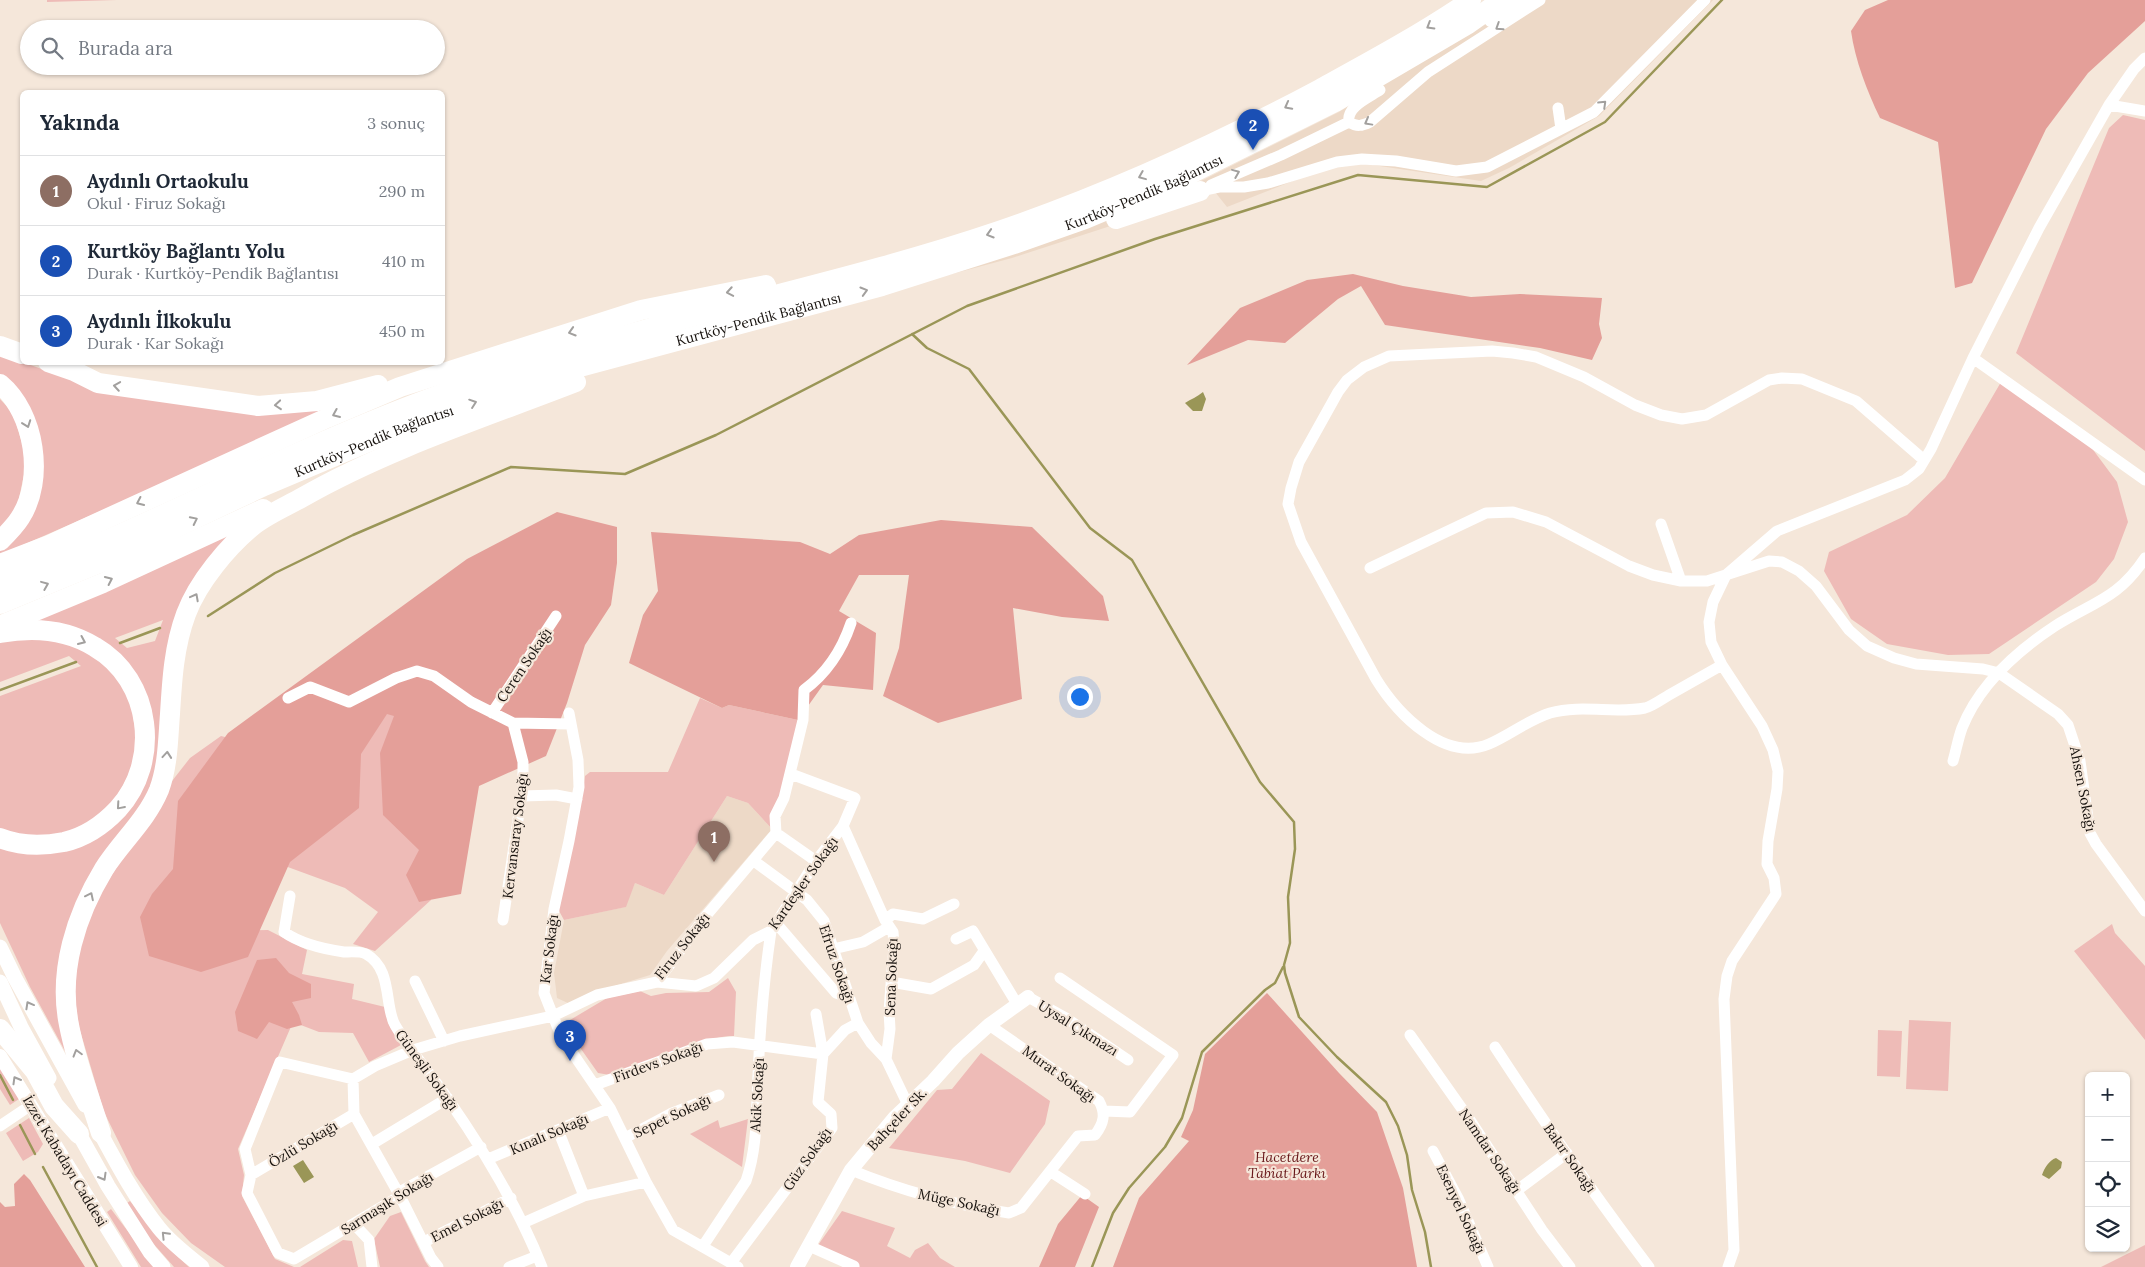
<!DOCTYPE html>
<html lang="tr">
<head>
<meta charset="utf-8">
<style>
  body { margin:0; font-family:Lora,serif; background:#f2f2f3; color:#1f2937 }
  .controls { position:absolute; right:15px; bottom:15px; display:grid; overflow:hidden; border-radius:8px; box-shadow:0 1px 4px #0004 }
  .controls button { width:45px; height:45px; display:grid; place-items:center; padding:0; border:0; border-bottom:1px solid #e0e1e3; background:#fff; color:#1f2937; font:25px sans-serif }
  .you { position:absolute; left:1079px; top:696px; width:18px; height:18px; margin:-12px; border:4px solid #fff; border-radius:50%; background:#1a73e8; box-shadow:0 0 0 8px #1a73e833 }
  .badge { display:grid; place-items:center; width:32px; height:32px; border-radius:50%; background:#2563eb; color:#fff; font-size:16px; font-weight:700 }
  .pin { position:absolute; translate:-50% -41px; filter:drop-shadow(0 1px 2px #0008) }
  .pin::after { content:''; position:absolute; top:26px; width:18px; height:15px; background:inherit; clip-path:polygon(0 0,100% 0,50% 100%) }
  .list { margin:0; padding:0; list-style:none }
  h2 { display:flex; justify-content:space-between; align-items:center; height:65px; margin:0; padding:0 20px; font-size:21px }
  h2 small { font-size:16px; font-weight:400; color:#747a83 }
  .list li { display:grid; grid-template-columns:32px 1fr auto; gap:15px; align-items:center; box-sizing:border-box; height:70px; padding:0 20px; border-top:1px solid #e0e1e3 }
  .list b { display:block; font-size:19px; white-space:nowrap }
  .list p { margin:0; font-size:16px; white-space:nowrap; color:#747a83 }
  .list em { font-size:16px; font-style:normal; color:#747a83 }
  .icon { flex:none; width:28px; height:28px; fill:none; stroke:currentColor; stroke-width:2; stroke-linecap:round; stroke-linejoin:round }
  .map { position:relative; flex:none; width:2145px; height:1267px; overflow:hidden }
  .search { position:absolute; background:#fff; box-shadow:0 1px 4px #0004; left:20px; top:20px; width:425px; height:55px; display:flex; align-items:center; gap:12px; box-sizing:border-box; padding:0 18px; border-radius:28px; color:#747a83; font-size:19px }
  .panel { position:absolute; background:#fff; box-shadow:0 1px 4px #0004; left:20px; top:90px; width:425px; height:275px; border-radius:8px }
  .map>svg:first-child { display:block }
  .built { fill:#edd9c7 }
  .green { fill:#eebbb7; fill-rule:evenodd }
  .forest { fill:#e49f99 }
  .water { fill:#9a9657 }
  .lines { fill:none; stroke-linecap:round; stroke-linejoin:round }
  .stream { stroke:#9a9657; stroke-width:2.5 }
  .minor { stroke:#fff; stroke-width:11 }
  .tertiary { stroke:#fff; stroke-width:14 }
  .secondary { stroke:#fff; stroke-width:15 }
  .motorway { stroke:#fff; stroke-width:20 }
  .oneway { stroke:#a2a09e }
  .labels { text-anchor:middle; stroke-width:4.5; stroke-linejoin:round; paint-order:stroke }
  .street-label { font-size:14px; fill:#16110d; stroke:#f5e7da }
  .park-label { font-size:14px; font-style:italic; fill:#681719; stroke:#f5e7da }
</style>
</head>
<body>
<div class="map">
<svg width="2145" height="1267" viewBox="0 0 2145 1267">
  <rect width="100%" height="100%" fill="#f5e7da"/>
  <path class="built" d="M1513,0H1713L1599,116L1509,168L1481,181L1366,164H1346L1318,171L1227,207L1215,192L1012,258L948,275L1187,188L1339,112L1472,28Z
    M727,796L748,803L772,829L667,951L650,975L595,992L570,1004L557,998L554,973L564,920L625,907L635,883L664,895Z"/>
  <path class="green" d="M47,0H117L47,2Z
    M2123,115L2145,120V451L2016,353L2109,128Z
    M0,354L100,390L346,404L0,555V550L30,516L18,389L0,374Z
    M2001,382L2088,443L2117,482L2128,522L2114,559L2096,582L1989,654L1948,655L1887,644L1851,619L1824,571L1829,552L1907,515L1945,478Z
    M0,399L13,413L27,460L16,513L0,531Z
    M252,519L202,573L154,785L76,906L72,1064L30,987L0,923V845L80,843L148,762L118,657L21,625ZM163,620L155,641L127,648L115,638Z
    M51,635L104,659L129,690L139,754L114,803L73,834L36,840L0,830V696L81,666L69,656L0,682V637Z
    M700,698L722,708L729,705L798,720L772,829L748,803L727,796L664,895L635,883L626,907L564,920L558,909L581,803L585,776L590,772H668Z
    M379,703L409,704L419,827L431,900L375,951L353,944L378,912L345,888L285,866Z
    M221,736L248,743L183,932L268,930L307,950L302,974L354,984L352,999L385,1007L388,1023L401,1045L369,1062L353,1033L319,1032L293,1022L238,1149L244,1175L242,1196L275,1259L294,1267H225L191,1243L162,1213L135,1175L104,1112L79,1027L74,993L75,959L86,916L165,790L190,758Z
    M2112,924L2115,933L2145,966V1040L2074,951Z
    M728,978L736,992L734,1036C711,1034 636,1066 610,1075L598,1073L569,1032L570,1020L607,998L640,991L651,996L666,993L709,992Z
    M1909,1020L1951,1022L1948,1091L1906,1089Z
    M1878,1030L1902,1031L1900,1077L1877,1076Z
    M981,1053L1050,1101L1045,1124L1010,1173L965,1161L889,1148L937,1090L952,1089Z
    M0,1061L22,1097L10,1105L0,1089Z
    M29,1118L43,1144L38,1152L23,1161L6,1133Z
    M748,1119L742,1167L690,1134L718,1120L720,1128Z
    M130,1201L161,1241L189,1267H174L151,1241L127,1203Z
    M111,1209L155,1267H141L107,1212Z
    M842,1211L895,1228L887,1246L910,1258L915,1250L928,1243L940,1258L955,1267H860L816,1248Z
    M401,1212L425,1261L429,1267H380L374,1239L390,1216Z
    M343,1240L352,1241L358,1267H300Z
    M2145,1245V1267H2101Z"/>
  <path class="forest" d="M1888,0H2145V21L2088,73L2046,129L1972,283L1955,288L1938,142L1880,118C1867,91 1855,60 1851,31L1865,10Z
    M1353,274L1403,286L1471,297L1520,294L1602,298L1599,324L1602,338L1592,360L1540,348L1385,325L1361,286L1338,299L1285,343L1248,340L1187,365L1240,308L1307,280Z
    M557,512L617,527V563L611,605L585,645L567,703L546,756L479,786L461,894L419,902L406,875L419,850L383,815L380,753L394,716L387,714L361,754L359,808L290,862L248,957L201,972L149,956L140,917L152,894L173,869L178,801L228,733L467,559Z
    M941,520L1032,527L1103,596L1109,621L1062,617L1013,608L1022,699L938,723L883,696L899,648L909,575H859L839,611L876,633L873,690L823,685L798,720L729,705L722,708L629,663L643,615L658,591L651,532L800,542L830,554L859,535Z
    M276,958L289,973L311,984V998L292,1002L299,1015L302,1025L287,1029L269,1022L257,1039L238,1031L235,1012L257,960Z
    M1267,993L1339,1073L1377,1112L1403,1188L1417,1267H1113L1139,1198L1189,1141L1181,1137L1193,1110L1205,1054Z
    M24,1174L30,1180L85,1267H0V1202L5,1207L15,1206L14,1184Z
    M1082,1195L1099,1207L1075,1267H1039L1058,1224Z"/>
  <path class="water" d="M1203,392L1206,399L1202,411H1193L1185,403C1191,399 1197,397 1203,392Z
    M2056,1158L2062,1162L2061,1168L2049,1179L2042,1175C2044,1169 2049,1160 2056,1158Z
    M303,1160L314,1177L304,1183L293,1166Z"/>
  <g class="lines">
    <path class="stream" d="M912,334L927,348L969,369L1090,528L1132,560L1260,782L1294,822L1295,849L1288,897L1290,943L1284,965L1285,973L1299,1017L1337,1057L1386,1102L1398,1126L1407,1155L1412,1190L1425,1232L1431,1267
      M208,616L275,573L353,535L511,467L625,474L716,435L967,306L1155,239L1358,175L1487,187L1605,122L1722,0
      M120,643L160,628
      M0,690L76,662
      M0,1075L13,1100
      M20,1125L35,1154
      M43,1167L97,1267
      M1092,1267L1113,1213L1129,1188L1165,1147L1182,1118L1202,1052L1265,990L1275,983L1283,967"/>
    <path class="minor" d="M1380,90C1368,98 1346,107 1349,122C1357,127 1362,126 1370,122L1428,72L1540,0
      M2109,105L2134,69L2145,58
      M1558,108L1561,129
      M1211,185L1281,155L1349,122
      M1200,191L1219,187H1244L1268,183L1337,162L1362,159L1396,161L1456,171L1487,167L1594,112L1705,0
      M1973,358L2145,480
      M1661,524L1681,581
      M1370,568L1486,513L1513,512L1546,522L1629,566L1653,575L1681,581H1707L1769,561L1782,562L1799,571L1816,586L1849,630L1867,646L1894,658L1916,664L1983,669L1999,673L2058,714L2068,725L2080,761L2090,833L2096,844L2145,911
      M1722,665C1704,675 1687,685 1669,695C1662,699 1653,706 1645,708C1614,714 1582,704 1550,713C1528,720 1510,735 1489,744C1444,763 1397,713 1376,679L1301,542L1288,504L1291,488L1299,462L1338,392L1347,380L1364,367L1389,356L1492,351L1513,353L1536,357L1584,377L1635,405L1661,415L1682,419L1706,415L1769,380L1782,378L1802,379L1856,401L1924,460
      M288,698L310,687L349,702L396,678L417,671L434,676L471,702L513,723L571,724
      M492,713L556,616
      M569,713L578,760L579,787L569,841L554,909L544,993L561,1036L610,1108L646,1182L673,1230L738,1267
      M1953,761C1956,751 1958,739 1962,728C1979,685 2017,651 2055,626C2093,602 2118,599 2145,558
      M522,796L556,795L577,799
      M843,826L885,920L893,932L894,945L889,1011L890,1029L886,1059L908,1105
      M776,833L775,816L784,798L803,720L804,690C827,673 842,650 851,623
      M776,833L816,861
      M754,861L807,900L824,921L858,1023L871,1043L886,1059
      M290,896L284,932C301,944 323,949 344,952C350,952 361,951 366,954C393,969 384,1006 395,1025C410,1051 431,1074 448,1099C485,1152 518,1207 542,1267
      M503,920L523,786V762L513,723
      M885,920L893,914L923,919L954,904
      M776,923L836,993L848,997
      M956,939L973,931L1017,1004
      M833,949L863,942L889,927
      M1060,978L1173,1055L1130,1112L1104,1111
      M415,981L444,1041
      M657,982L696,986L714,978L753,940L771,931L816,861L843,826L855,798L791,774
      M891,982L931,989L974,965L984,951
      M1028,997L1066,1018L1128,1060
      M1410,1035L1472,1123L1542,1230L1570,1267
      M1495,1047C1544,1122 1595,1196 1649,1267
      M353,1079L354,1114L400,1196L431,1258L438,1267
      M595,1085L707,1044L733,1042L823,1054L845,1030L858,1023
      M0,1126L31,1105
      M558,1130L584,1196
      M625,1138L670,1114L719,1095
      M372,1144L448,1098
      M481,1147L403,1190L400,1196L294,1259L278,1253L247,1193L251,1175L245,1149L280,1062L353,1079L375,1066L413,1050L460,1036L553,1016L597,995L657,982L705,917L776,833
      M1433,1151L1458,1198L1488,1267
      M488,1159L610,1108
      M851,1170C902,1191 955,1205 1009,1213L1021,1208L1078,1136L1095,1135C1104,1123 1106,1114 1099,1101L989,1025
      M1051,1172L1085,1194
      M251,1175L354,1114
      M1516,1191L1567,1153
      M523,1223L584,1196L646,1182
      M354,1224L369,1240L372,1267
      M424,1242L511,1198
      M703,1246L746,1181C758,1146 756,1111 758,1075C760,1027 764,979 771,931
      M809,1246L854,1266
      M731,1263L832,1128L831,1114L818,1102L823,1054L816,1014
      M509,1267L537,1256
      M1728,1267L1734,1250L1724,999L1727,976L1732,961L1776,894L1774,878L1767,864L1768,841L1777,789L1778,771L1773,750L1762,726L1722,665L1711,642L1709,622L1713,602L1726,575L1777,531L1905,480L1919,469L1931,449L1973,358L2039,228L2109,105L2145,111"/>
    <path class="tertiary" d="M0,1056L131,1267
      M797,1267L851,1170L895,1117L933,1081L958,1053L989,1025L1028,997"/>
    <path class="secondary" d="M0,947L15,978L85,1105
      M0,982L21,1027L49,1078
      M74,1125L108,1186L150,1252L163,1267
      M96,1125C115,1160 134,1197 159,1228C171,1243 187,1255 202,1267"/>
    <g class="motorway">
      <path d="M1493,18L1520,0"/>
      <path d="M1116,219L1200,191"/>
      <path d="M0,346L22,354"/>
      <path d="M48,362L74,371L98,383L258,406L317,401L378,385"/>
      <path d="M0,384C35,413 45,480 20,518C15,526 7,534 0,541"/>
      <path d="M0,564L49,545L327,418L400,387L641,310L766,285"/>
      <path d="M0,584C157,525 303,441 462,387C533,363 604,341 676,321C784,292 893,267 999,231C1110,193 1217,144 1320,89C1371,61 1423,33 1471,0"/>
      <path id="s1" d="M0,604L119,555L264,486L411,424L572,369L882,286L1014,244L1085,219L1176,181L1335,102L1468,24L1502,0"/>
      <path d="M4,624L103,583L263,509"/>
      <path d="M0,633C33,627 66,629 95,647C152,680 161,762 118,809C103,825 86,837 64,842C43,846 20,846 0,838"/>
      <path d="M0,1029L35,1071L54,1106L79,1134"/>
      <path d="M101,1133C90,1098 76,1062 69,1025C58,971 76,915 104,869C121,842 146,821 159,790C168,766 168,739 170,714C172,680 174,646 186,614C198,582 228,546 254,525C268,514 287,506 303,497C387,449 486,417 576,382"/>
    </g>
  </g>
  <defs><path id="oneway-chevron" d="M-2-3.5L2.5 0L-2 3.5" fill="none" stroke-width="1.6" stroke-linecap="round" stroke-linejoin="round" transform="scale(1.25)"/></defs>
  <g class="oneway">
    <use href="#oneway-chevron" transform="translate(1430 26) rotate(149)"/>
    <use href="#oneway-chevron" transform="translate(1499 27) rotate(147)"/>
    <use href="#oneway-chevron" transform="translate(1603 104) rotate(-44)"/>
    <use href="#oneway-chevron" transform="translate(1288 106) rotate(152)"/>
    <use href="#oneway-chevron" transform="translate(1368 122) rotate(151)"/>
    <use href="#oneway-chevron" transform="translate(1236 173) rotate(-22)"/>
    <use href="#oneway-chevron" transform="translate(1142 176) rotate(158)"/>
    <use href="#oneway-chevron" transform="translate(990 234) rotate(163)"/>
    <use href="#oneway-chevron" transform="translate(864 291) rotate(-16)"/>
    <use href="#oneway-chevron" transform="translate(730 292) rotate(170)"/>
    <use href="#oneway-chevron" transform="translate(572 332) rotate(163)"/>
    <use href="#oneway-chevron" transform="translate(117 386) rotate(-171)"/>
    <use href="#oneway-chevron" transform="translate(473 403) rotate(-19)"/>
    <use href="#oneway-chevron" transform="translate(278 405) rotate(175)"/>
    <use href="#oneway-chevron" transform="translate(336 414) rotate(157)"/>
    <use href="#oneway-chevron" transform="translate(27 424) rotate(70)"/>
    <use href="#oneway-chevron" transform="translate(140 502) rotate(155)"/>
    <use href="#oneway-chevron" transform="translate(194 520) rotate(-26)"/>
    <use href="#oneway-chevron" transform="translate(109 580) rotate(-25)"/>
    <use href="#oneway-chevron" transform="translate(45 585) rotate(-22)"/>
    <use href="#oneway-chevron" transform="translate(195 597) rotate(-62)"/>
    <use href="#oneway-chevron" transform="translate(82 641) rotate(24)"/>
    <use href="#oneway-chevron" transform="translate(167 755) rotate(-85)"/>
    <use href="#oneway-chevron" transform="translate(120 806) rotate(131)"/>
    <use href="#oneway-chevron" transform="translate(90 896) rotate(-64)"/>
    <use href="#oneway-chevron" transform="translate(29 1005) rotate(-119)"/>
    <use href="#oneway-chevron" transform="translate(77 1053) rotate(-106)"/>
    <use href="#oneway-chevron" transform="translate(16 1080) rotate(-120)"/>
    <use href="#oneway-chevron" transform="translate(103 1177) rotate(60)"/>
    <use href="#oneway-chevron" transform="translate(165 1235) rotate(-134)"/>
  </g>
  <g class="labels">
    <g class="street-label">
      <text dy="5" stroke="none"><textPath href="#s1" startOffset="1218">Kurtköy-Pendik Bağlantısı</textPath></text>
      <text dy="5" stroke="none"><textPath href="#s1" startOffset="812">Kurtköy-Pendik Bağlantısı</textPath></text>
      <text dy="5" stroke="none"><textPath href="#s1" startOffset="408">Kurtköy-Pendik Bağlantısı</textPath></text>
      <text transform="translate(524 665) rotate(-56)" y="5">Ceren Sokağı</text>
      <text transform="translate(2083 789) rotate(79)" y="5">Ahsen Sokağı</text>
      <text transform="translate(515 836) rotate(-83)" y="5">Kervansaray Sokağı</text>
      <text transform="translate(803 883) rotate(-55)" y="5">Kardeşler Sokağı</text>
      <text transform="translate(682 946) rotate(-52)" y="5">Firuz Sokağı</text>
      <text transform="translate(549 949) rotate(-83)" y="5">Kar Sokağı</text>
      <text transform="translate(837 964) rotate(71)" y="5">Efruz Sokağı</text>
      <text transform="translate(891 977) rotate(-88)" y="5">Sena Sokağı</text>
      <text transform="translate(1078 1028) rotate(32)" y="5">Uysal Çıkmazı</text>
      <text transform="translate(658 1062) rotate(-20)" y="5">Firdevs Sokağı</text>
      <text transform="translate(427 1070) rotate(54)" y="5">Güneşli Sokağı</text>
      <text transform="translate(1059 1074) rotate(36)" y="5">Murat Sokağı</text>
      <text transform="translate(757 1095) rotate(-87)" y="5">Akik Sokağı</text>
      <text transform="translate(672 1116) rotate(-25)" y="5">Sepet Sokağı</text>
      <text transform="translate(897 1119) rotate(-47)" y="5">Bahçeler Sk.</text>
      <text transform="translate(549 1134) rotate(-23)" y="5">Kınalı Sokağı</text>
      <text transform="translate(303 1144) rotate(-31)" y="5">Özlü Sokağı</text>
      <text transform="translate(1490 1151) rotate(56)" y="5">Namdar Sokağı</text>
      <text transform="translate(1570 1158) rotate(55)" y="5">Bakır Sokağı</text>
      <text transform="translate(807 1159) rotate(-55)" y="5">Güz Sokağı</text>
      <text transform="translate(65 1161) rotate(59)" y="5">İzzet Kabadayı Caddesi</text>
      <text transform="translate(959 1202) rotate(12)" y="5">Müge Sokağı</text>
      <text transform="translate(387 1203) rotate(-32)" y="5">Sarmaşık Sokağı</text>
      <text transform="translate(1461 1209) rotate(65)" y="5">Esenyel Sokağı</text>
      <text transform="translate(467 1220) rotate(-27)" y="5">Emel Sokağı</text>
    </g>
    <g class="park-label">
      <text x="1287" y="1162">Hacetdere<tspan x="1287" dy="16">Tabiat Parkı</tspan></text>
    </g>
  </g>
</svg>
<div class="controls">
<button>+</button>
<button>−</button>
<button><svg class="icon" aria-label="locate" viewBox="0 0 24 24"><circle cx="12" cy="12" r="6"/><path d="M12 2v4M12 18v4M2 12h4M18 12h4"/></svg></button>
<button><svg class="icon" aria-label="layers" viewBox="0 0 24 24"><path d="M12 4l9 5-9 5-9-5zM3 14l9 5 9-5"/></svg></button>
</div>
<div class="you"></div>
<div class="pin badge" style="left:714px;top:862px;background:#8d6e63">1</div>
<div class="pin badge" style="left:1253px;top:150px;background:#1a4fb4">2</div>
<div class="pin badge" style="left:570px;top:1061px;background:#1a4fb4">3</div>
<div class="search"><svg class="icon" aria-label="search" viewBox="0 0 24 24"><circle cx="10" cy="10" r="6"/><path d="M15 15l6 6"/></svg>Burada ara</div>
<section class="panel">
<h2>Yakında<small>3 sonuç</small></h2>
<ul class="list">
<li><span class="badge" style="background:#8d6e63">1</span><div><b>Aydınlı Ortaokulu</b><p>Okul · Firuz Sokağı</p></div><em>290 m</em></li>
<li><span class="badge" style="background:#1a4fb4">2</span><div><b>Kurtköy Bağlantı Yolu</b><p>Durak · Kurtköy-Pendik Bağlantısı</p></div><em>410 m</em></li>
<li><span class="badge" style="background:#1a4fb4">3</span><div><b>Aydınlı İlkokulu</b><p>Durak · Kar Sokağı</p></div><em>450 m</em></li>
</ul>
</section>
</div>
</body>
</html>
